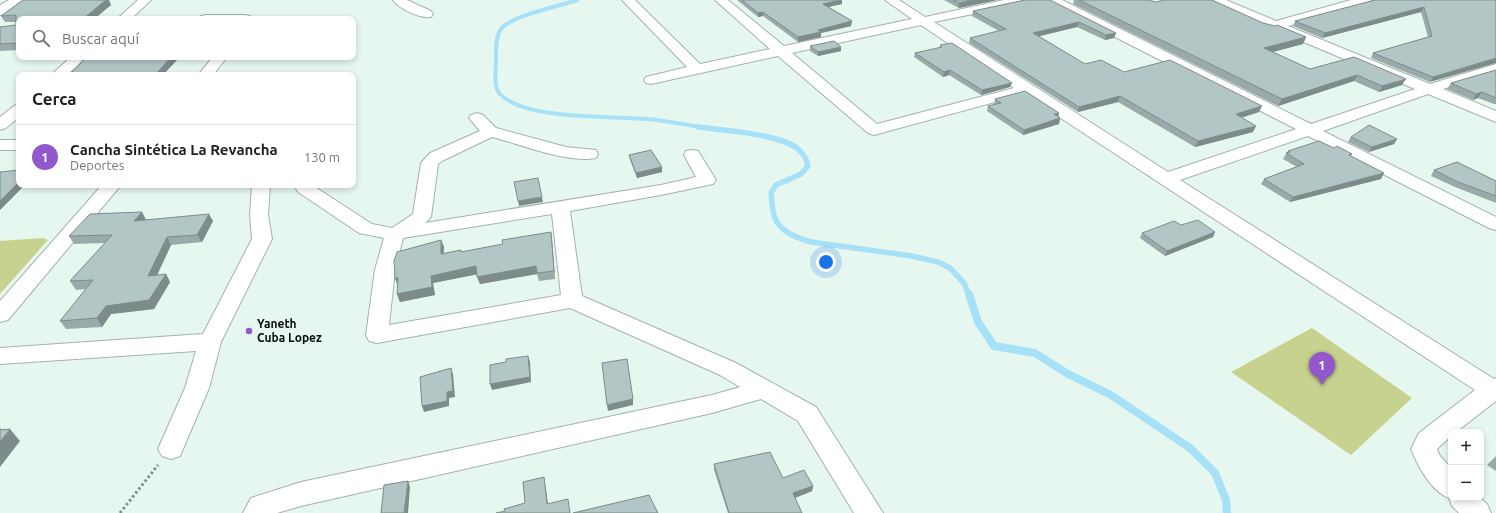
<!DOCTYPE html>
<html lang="es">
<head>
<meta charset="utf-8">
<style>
  body { margin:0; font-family:Ubuntu,sans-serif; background:#f6f6f6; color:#202124 }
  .controls { position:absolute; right:12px; bottom:12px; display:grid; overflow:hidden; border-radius:8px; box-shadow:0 2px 6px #0003 }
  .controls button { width:36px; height:36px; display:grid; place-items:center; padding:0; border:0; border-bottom:1px solid #e0e0e0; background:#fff; color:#202124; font:20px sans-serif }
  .you { position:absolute; left:826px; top:262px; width:14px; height:14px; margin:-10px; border:3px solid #fff; border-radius:50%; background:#1a73e8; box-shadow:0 0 0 6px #1a73e833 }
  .badge { display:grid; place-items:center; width:26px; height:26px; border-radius:50%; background:#9256cd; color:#fff; font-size:13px; font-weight:700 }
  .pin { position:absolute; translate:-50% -33px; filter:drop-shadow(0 1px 2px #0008) }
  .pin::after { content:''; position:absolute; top:21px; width:14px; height:12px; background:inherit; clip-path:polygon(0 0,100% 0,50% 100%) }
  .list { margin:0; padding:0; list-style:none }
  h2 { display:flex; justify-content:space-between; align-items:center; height:52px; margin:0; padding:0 16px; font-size:17px }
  h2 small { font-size:13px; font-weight:400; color:#757577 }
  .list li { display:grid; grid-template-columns:26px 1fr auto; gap:12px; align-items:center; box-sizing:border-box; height:64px; padding:0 16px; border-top:1px solid #e0e0e0 }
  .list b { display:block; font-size:15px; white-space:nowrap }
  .list p { margin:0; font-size:13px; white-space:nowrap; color:#757577 }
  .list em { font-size:13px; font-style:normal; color:#757577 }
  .icon { flex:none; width:22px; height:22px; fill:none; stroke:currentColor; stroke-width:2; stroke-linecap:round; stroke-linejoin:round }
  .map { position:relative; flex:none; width:1496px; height:513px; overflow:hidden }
  .search { position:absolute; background:#fff; box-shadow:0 2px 6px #0003; left:16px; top:16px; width:340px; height:44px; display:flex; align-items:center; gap:10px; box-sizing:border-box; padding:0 14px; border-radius:8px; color:#757577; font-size:15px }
  .panel { position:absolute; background:#fff; box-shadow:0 2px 6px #0003; left:16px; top:72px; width:340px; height:116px; border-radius:8px }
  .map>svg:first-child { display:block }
  .green { fill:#c8d28f }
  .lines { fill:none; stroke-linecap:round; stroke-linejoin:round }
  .stream-far2 { stroke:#a7e1f7; stroke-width:4 }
  .stream-far1 { stroke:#a7e1f7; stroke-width:5.5 }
  .stream { stroke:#a7e1f7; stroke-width:8 }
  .minor-casing { stroke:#a2b2ac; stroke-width:2 }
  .path { stroke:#84908b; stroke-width:3; stroke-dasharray:2.5 2.5; stroke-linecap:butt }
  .minor { fill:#fff; fill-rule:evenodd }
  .wall { fill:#9aaaaa }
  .shaded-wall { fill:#7d8b8b }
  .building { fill:#b3c6c6; stroke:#7d8b8b }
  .poi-dot { fill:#9256cd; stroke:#e6f7ef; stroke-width:1.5 }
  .labels { text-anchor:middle; stroke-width:3.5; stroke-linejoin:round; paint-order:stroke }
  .poi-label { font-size:12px; font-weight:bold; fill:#080d0b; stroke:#e6f7ef; text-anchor:start }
</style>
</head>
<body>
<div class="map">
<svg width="1496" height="513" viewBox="0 0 1496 513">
  <rect width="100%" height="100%" fill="#e6f7ef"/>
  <path class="green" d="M43,238L48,240L0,294V241Z
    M1312,328L1412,398L1351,455L1231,372Z"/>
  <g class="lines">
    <path class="stream-far2" d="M577,0C560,6 510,16 501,29C495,37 496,53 496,62C496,71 493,87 500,94C524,120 612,116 647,119C667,121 687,125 707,128"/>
    <path class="stream-far1" d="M698,127C724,130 777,134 797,148C803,153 807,159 808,166L801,174L776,185L771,193C772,201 772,211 775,218C780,232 798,238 811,242L912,256L938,262L950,268L964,283L969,295"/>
    <path class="stream" d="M969,294L978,322L994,346L1035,353L1068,374L1111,395L1190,448L1215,473L1226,500L1227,513"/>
    <g class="minor-casing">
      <path id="minor" d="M9,0H23L4,14L0,15V5Z
        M138,0H151L131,19H117Z
        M393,0H407L431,11L433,14L431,17C421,19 399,9 393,0Z
        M622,0H635L700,64L770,49L715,0H728L784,46L912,19L885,0H899L925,17L1004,0H1027L1025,3L1021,4L934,22L1168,172L1296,129L1048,3L1046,0H1062L1311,124L1415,89L1211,3L1209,0H1226L1276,21L1351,0H1371L1369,3L1288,26L1430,84L1496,64V73L1443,89L1496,111V122L1428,94L1323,131L1496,217V230L1489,228L1308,136L1180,180L1494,379L1496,378V401L1456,432H1451V436L1437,449L1440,456L1451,468V498H1480L1487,504L1491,513H1459L1452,506L1449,498C1431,491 1418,466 1411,449L1419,433L1475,390L1024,94L874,135L868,133L778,56L651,84L646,83L644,80L646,77L687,67ZM921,25L1014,88L877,124L792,53Z
        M206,15H245L250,16L251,19H200L201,16Z
        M71,57H86L67,75H51Z
        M213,57H227L213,75H198Z
        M19,104V117L6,128L0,130V117L14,106Z
        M477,113L483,115L496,128L566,147L596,150L598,154L596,158C569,164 520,144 492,137L442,161L438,164L431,217L425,223L661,185L696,177L684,155L686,151L692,150L698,151L716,180L713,184L661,195L570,211L582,296L736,363L816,407L883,513H854L798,421L761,399L712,413L301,506L277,513H243L251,498L301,482L712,395L740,387L720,375L570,308L377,343L369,341L366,335L375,270L384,238L359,233L298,192L294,185H312L372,224L392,228L413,214L421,163L430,153L480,131L469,118L471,115ZM552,214L561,295L389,325L395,270L403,238Z
        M0,140H19V150H0Z
        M102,185H121L8,320L0,322V301Z
        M252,185H270L268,215L272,239L221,342L209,388L180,456L171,459L162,456L158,449L185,388L196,351L0,364V348L203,334L252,239L250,215Z"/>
    </g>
    <path class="path" d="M120,513L158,465"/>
    <use href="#minor" class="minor"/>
  </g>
  <path class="wall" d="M23,0H109L111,5L94,19H19V50L0,51V27L16,25V22H5L1,16Z
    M737,0H842V4L828,7L852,21L851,26L821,33V37L798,42L763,16L758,17Z
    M944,0H997L959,8Z
    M1025,0L1116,33L1114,38L1105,40L1077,27L1039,36L1085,64L1124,72L1259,112L1241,118L1253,132L1195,147L1118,102L1078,112L969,43L970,38L999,31L972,16L973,11Z
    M1074,0H1150L1155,2L1263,23L1306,37L1303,44L1272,52L1310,69L1354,57L1402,85L1379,92L1354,81L1278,106L1073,4Z
    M1375,0H1496L1430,82L1371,58L1373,53L1428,37L1421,12L1322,38L1293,26L1295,21Z
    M940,45L1012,83L1010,87L981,95L949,75L943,77L914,57L915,53L940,48Z
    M810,46L841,51L818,56L810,51Z
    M1496,70V104H1494L1478,98L1473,100L1447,89L1451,83Z
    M995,99L1058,117L1060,118L1059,124L1023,135L987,111L988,106L995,104H994Z
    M1351,137L1397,139L1394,144L1369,152L1348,142Z
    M1334,148L1352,154L1351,156L1381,179L1290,202L1261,184L1264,179L1297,167L1283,159L1288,151Z
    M629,155L662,167V172L637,178L630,160Z
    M1434,170L1496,181V203L1455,187L1431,176Z
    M142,212L146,220L213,221L202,242L171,245L157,275L166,274L170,282L154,309L111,314L102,327L66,329L60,321L86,289L76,290L70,281L105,243L74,244L69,236Z
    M1181,225L1215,232L1213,237L1165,256L1140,238L1142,233Z
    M551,232L552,240L555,279L539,281L537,274L480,284L477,274L433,283L435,295L400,302L397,294L398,286L395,278L441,240L444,247L443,254L461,252L503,244Z
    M1496,456V471L1487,465Z
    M714,464L783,478L813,486L812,491L795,498L802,513H728L714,470Z"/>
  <path class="shaded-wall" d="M98,0H109L111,5L94,19H83Z
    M841,0H842V4L823,8V4Z
    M975,0H997L959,8V3Z
    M1424,7L1421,12L1322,38L1325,33Z
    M763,12V16L758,17V13Z
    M852,21L851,26L821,33V37L798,42V37L818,30Z
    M1079,22L1077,27L1032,38L1033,33Z
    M1116,33L1114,38L1105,40L1106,35Z
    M1306,37L1303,44L1261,55L1264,48Z
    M841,47V51L818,56V52Z
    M171,57H180L163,75H155Z
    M1496,58V63L1430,82L1433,77Z
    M950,70L949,75L943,77L944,72Z
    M1357,75L1354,81L1278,106L1282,99Z
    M1406,79L1402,85L1379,92L1382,86Z
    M1012,83L1010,87L981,95L982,90Z
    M1482,92L1478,98L1473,100L1476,94Z
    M1120,96L1118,102L1078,112L1079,107Z
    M1262,106L1259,112L1233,120L1236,114Z
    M1059,113L1058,118L1054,114Z
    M1060,118L1059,124L1023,135L1024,130Z
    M1256,126L1253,132L1195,147L1198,141Z
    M1397,139L1394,144L1369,152L1372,147Z
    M662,167V172L637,178L636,173Z
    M1384,173L1381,179L1290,202L1293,197Z
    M19,182V185H25L0,210V201Z
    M542,197L543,202L519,206L518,201Z
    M142,212L146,220L134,221Z
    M209,214L213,221L202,242L197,235Z
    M551,232L552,240L555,279L554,271Z
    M1215,232L1213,237L1165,256L1167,251Z
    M167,237L171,245L153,284L148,276Z
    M441,240L444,247L443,262L441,254Z
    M476,266L479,274L433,283L435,295L400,302L397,294L431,276Z
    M536,266L537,274L480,284L477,277Z
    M166,274L170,282L154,309L111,314L102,327L97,318L106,306Z
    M395,278H398V286Z
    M528,356L530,362L531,382L492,390L490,384Z
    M451,368L453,374L455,397L449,398V406L424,412L422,406L447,392Z
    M633,399V405L608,411L607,405Z
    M0,428L6,435L10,429L20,441L0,467Z
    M544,477L545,483L549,510L547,504Z
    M408,481L410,487L408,513H404Z
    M813,486L812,491L792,499L793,493Z"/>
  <path class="building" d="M23,0H106L83,19H19V43L0,44V27L16,25V15L1,16Z
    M742,0H841L823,4L852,21L818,30L821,32L798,37L763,12L758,13Z
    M953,0H975L959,3Z
    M1025,0H1050L1116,33L1106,35L1079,22L1033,33L1085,64L1101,60L1124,72L1170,60L1262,106L1236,114L1256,126L1198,141L1120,96L1079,107L970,38L1006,29L973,11Z
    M1079,0H1150L1155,2L1165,0H1212L1263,23L1275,26L1277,25L1306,37L1264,48L1310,69L1354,57L1406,79L1382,86L1357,75L1282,99Z
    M1375,0H1496V58L1433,77L1373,53L1432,36L1424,7L1325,33L1295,21Z
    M834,41L841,47L818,52L810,46Z
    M952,43L1012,83L982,90L950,70L944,72L915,53L942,47L940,45Z
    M85,57H171L155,75H68L78,67Z
    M1496,70V98L1482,92L1476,94L1451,83Z
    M1025,91L1059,113L1054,114L1060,118L1024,130L988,106L1001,103L995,99Z
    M1369,125L1397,139L1372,147L1351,137Z
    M1319,141L1334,148L1337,146L1352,154L1349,155L1384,173L1293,197L1264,179L1304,164L1286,153L1290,152L1288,151Z
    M651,150L662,167L636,173L629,155Z
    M1457,162L1496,181V196L1458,182L1434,170Z
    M19,170V182L0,201V172Z
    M538,178L542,197L518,201L514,182Z
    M142,212L134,221L209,214L197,235L167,237L148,276L166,274L149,300L106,306L97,318L60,321L93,280L70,281L112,235L69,236L90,214Z
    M1198,220L1215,232L1167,251L1142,233L1174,221L1181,225Z
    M551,232L554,271L537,273L536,266L477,277L476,266L431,276L432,287L397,294L398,278H395L394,261L397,252L441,240V254L461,250V252L503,244L502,240Z
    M528,356L530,377L490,384V365L506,362V359Z
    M627,359L633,399L607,405L602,363Z
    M451,368L453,391L447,392V401L422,406L420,377Z
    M10,429L0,442V430Z
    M770,452L783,478L804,470L813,486L793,493L802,513H729L714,464Z
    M544,477L547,504L568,499L570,513H496L505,511L504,509L525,503L523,482Z
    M408,481L404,513H381L384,485Z
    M649,495L658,513H573Z"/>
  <circle class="poi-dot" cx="249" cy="331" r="4"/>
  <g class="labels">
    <g class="poi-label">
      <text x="257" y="328">Yaneth<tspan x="257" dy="14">Cuba Lopez</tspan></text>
    </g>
  </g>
</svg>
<div class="controls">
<button>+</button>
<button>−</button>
</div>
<div class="you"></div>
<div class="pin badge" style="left:1322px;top:385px">1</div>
<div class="search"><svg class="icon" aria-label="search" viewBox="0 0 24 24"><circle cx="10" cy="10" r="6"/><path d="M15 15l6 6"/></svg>Buscar aquí</div>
<section class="panel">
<h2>Cerca<small></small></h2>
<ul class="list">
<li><span class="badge">1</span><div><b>Cancha Sintética La Revancha</b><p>Deportes</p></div><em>130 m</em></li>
</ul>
</section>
</div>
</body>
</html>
